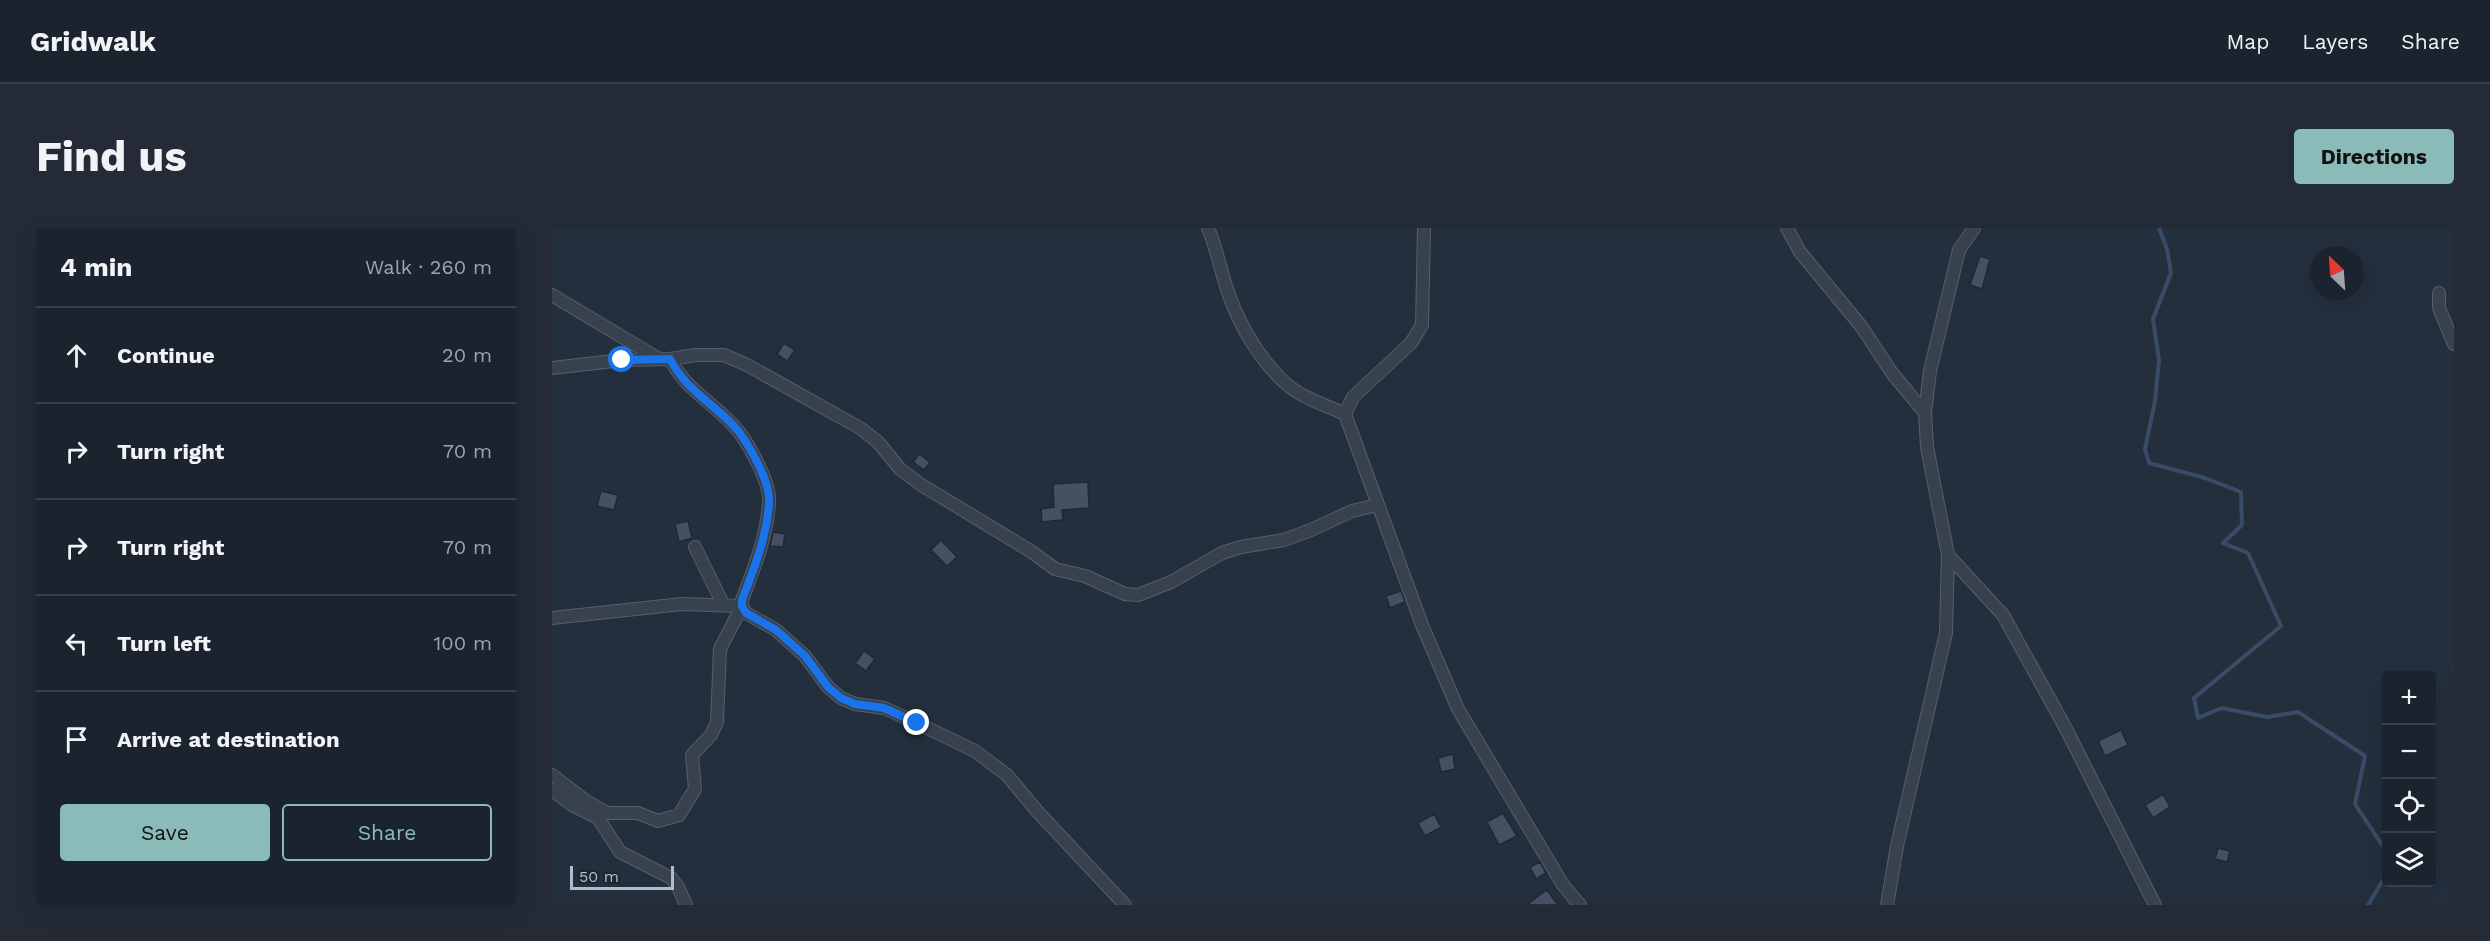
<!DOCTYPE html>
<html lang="en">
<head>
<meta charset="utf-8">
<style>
  body { margin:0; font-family:"Work Sans",sans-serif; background:#242b36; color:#f1f3f6 }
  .controls { position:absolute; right:18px; bottom:18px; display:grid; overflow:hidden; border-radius:6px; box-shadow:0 6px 24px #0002 }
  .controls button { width:54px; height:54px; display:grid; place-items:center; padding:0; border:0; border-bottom:2px solid #39404a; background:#1b232e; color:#f1f3f6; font:30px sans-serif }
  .compass { position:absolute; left:1758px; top:18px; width:54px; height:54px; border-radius:50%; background:#1b232e; box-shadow:0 6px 24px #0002; rotate:335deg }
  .scale { position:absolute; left:18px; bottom:15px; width:104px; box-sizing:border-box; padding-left:6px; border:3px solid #b4bcc9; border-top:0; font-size:16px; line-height:21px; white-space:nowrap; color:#b4bcc9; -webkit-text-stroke:4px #1d2633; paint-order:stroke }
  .stop { position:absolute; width:18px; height:18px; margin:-14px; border:4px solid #1a73e8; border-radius:50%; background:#fff }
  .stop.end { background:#1a73e8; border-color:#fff; box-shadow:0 2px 6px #0008 }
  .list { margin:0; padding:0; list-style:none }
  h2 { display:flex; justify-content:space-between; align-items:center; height:78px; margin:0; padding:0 24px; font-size:26px }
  h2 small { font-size:20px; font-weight:400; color:#a0a4aa }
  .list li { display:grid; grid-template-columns:39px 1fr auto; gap:18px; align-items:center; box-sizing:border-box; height:96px; padding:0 24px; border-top:2px solid #39404a }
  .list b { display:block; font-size:22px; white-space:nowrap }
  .list em { font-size:20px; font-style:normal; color:#a0a4aa }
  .actions { display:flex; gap:12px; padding:18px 24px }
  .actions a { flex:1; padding:14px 0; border:2px solid #8bbbb9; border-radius:6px; text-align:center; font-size:21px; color:#8bbbb9 }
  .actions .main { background:#8bbbb9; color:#111 }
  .icon { flex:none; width:33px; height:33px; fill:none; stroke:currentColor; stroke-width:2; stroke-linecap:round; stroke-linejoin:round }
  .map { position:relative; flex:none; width:1902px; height:677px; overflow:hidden; border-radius:6px }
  header { display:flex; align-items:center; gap:36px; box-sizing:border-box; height:84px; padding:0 30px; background:#1b232e; border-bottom:2px solid #39404a }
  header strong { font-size:28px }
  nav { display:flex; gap:33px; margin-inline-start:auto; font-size:21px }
  .intro { display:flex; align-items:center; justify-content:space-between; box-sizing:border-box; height:144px; padding:0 36px }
  h1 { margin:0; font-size:42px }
  .button { padding:15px 27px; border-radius:6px; background:#8bbbb9; color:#111; font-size:21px; font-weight:700 }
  main { display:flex; gap:36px; padding:0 36px }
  aside { flex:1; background:#1b232e; border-radius:6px; box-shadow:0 6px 24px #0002 }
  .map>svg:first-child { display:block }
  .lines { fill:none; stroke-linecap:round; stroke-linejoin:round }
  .stream { stroke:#394c67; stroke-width:4 }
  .building { fill:#455162; stroke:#1f2835; stroke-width:1.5 }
  .minor-casing { stroke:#565f6c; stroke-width:14 }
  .minor { stroke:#38414e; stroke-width:12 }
  .route { stroke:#1a73e8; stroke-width:8 }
</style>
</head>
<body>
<header>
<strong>Gridwalk</strong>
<nav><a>Map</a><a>Layers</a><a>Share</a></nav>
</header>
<div class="intro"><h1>Find us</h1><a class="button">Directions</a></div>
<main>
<aside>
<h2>4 min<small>Walk · 260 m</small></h2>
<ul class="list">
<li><svg class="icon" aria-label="ahead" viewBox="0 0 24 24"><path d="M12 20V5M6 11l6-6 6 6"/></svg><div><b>Continue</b></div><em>20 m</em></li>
<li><svg class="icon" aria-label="right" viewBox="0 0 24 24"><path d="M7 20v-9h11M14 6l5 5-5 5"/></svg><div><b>Turn right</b></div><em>70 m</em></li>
<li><svg class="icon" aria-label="right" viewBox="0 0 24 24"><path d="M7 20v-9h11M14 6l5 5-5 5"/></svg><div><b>Turn right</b></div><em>70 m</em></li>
<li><svg class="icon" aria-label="left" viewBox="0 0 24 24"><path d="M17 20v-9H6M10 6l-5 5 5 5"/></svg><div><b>Turn left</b></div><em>100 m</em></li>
<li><svg class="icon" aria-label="arrive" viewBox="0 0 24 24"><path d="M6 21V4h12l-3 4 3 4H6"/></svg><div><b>Arrive at destination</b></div></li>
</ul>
<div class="actions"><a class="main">Save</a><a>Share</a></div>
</aside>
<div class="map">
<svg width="1902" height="677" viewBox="0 0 1902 677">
  <rect width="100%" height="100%" fill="#242f3e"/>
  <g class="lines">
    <path class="stream" d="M1607,0L1615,21L1619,45L1601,91L1607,132L1603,173L1593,221L1597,235L1653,250L1689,264L1690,297L1671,315L1696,325L1729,398L1642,470L1646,490L1670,480L1715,489L1746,484L1813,528L1803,576L1834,623
      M1816,677L1834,647"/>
  </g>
  <path class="building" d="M1428,28L1438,31L1430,61L1418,57Z
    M232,115L243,122L235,133L225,126Z
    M367,226L378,234L372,242L361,234Z
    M536,254L537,280L510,282L511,292L490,294L489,281L502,279L501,256Z
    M49,263L66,267L62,282L45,278Z
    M136,293L140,310L127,314L123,296Z
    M221,304L233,306L231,319L218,318Z
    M389,312L405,329L395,338L379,322Z
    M849,363L853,374L838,380L834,368Z
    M312,423L323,431L314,443L303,435Z
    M1569,502L1576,517L1553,528L1546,513Z
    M901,526L903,541L889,544L886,530Z
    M1611,566L1618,579L1601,590L1593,577Z
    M951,585L965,608L947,617L935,594Z
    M882,586L889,599L873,608L866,595Z
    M1666,620L1678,623L1675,634L1663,631Z
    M988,634L994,645L984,651L978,639Z
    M995,662L1006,677H975L990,665Z"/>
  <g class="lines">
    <g class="minor-casing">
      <path id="minor" d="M656,0C665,21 669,45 677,67C688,98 707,130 731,153C747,169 773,177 793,186L870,397L906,481L1011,657L1028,677
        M1235,0L1248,24L1309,98L1340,145L1373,185
        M1887,65V80L1902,116
        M0,67L107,131
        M118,131L144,127H172L195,137L308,200L326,214L348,241L368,256L480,324L503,341L533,348L573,366L586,367L619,354L670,325L689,319L732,312L759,302L800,283L825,277
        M0,140L70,132L118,131C134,162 159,173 181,197C195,212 219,254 217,275C215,308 202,341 190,372V378L194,385L224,402L253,428L276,459L289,470L303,476L332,480L365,495L423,523L455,547L485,583L573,677
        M793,186L801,169L859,115L870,97L872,0
        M143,319L172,378
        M1396,327L1451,387L1512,497L1603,677
        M0,390L130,376L190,378L168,421L165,494L159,507L140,527L143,561L127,587L106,593L86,585H55L34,573L0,547
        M0,562L20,577L46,590L68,624L119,650L126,659L134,677
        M1335,677L1345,618L1394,405L1396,327L1375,219L1373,185L1378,143L1407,22L1422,0"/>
    </g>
    <use href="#minor" class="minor"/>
  </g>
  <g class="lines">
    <path class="route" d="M70,132L118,131C134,162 158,173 181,197C195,212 219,254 217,275C215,308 202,341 190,372V378L194,385L224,402L253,428L276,459L289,470L303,476L332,480L365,495"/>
  </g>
</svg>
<div class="controls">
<button>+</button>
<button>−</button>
<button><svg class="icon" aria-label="locate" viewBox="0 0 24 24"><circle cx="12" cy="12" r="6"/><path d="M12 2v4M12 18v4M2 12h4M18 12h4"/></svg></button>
<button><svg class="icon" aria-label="layers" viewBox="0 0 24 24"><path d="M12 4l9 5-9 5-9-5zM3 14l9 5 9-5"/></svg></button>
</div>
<svg class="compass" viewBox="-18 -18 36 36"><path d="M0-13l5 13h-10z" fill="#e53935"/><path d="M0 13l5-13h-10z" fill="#a0a4aa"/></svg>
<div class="scale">50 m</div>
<div class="stop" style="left:70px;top:132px"></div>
<div class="stop end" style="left:365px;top:495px"></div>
</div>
</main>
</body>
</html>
